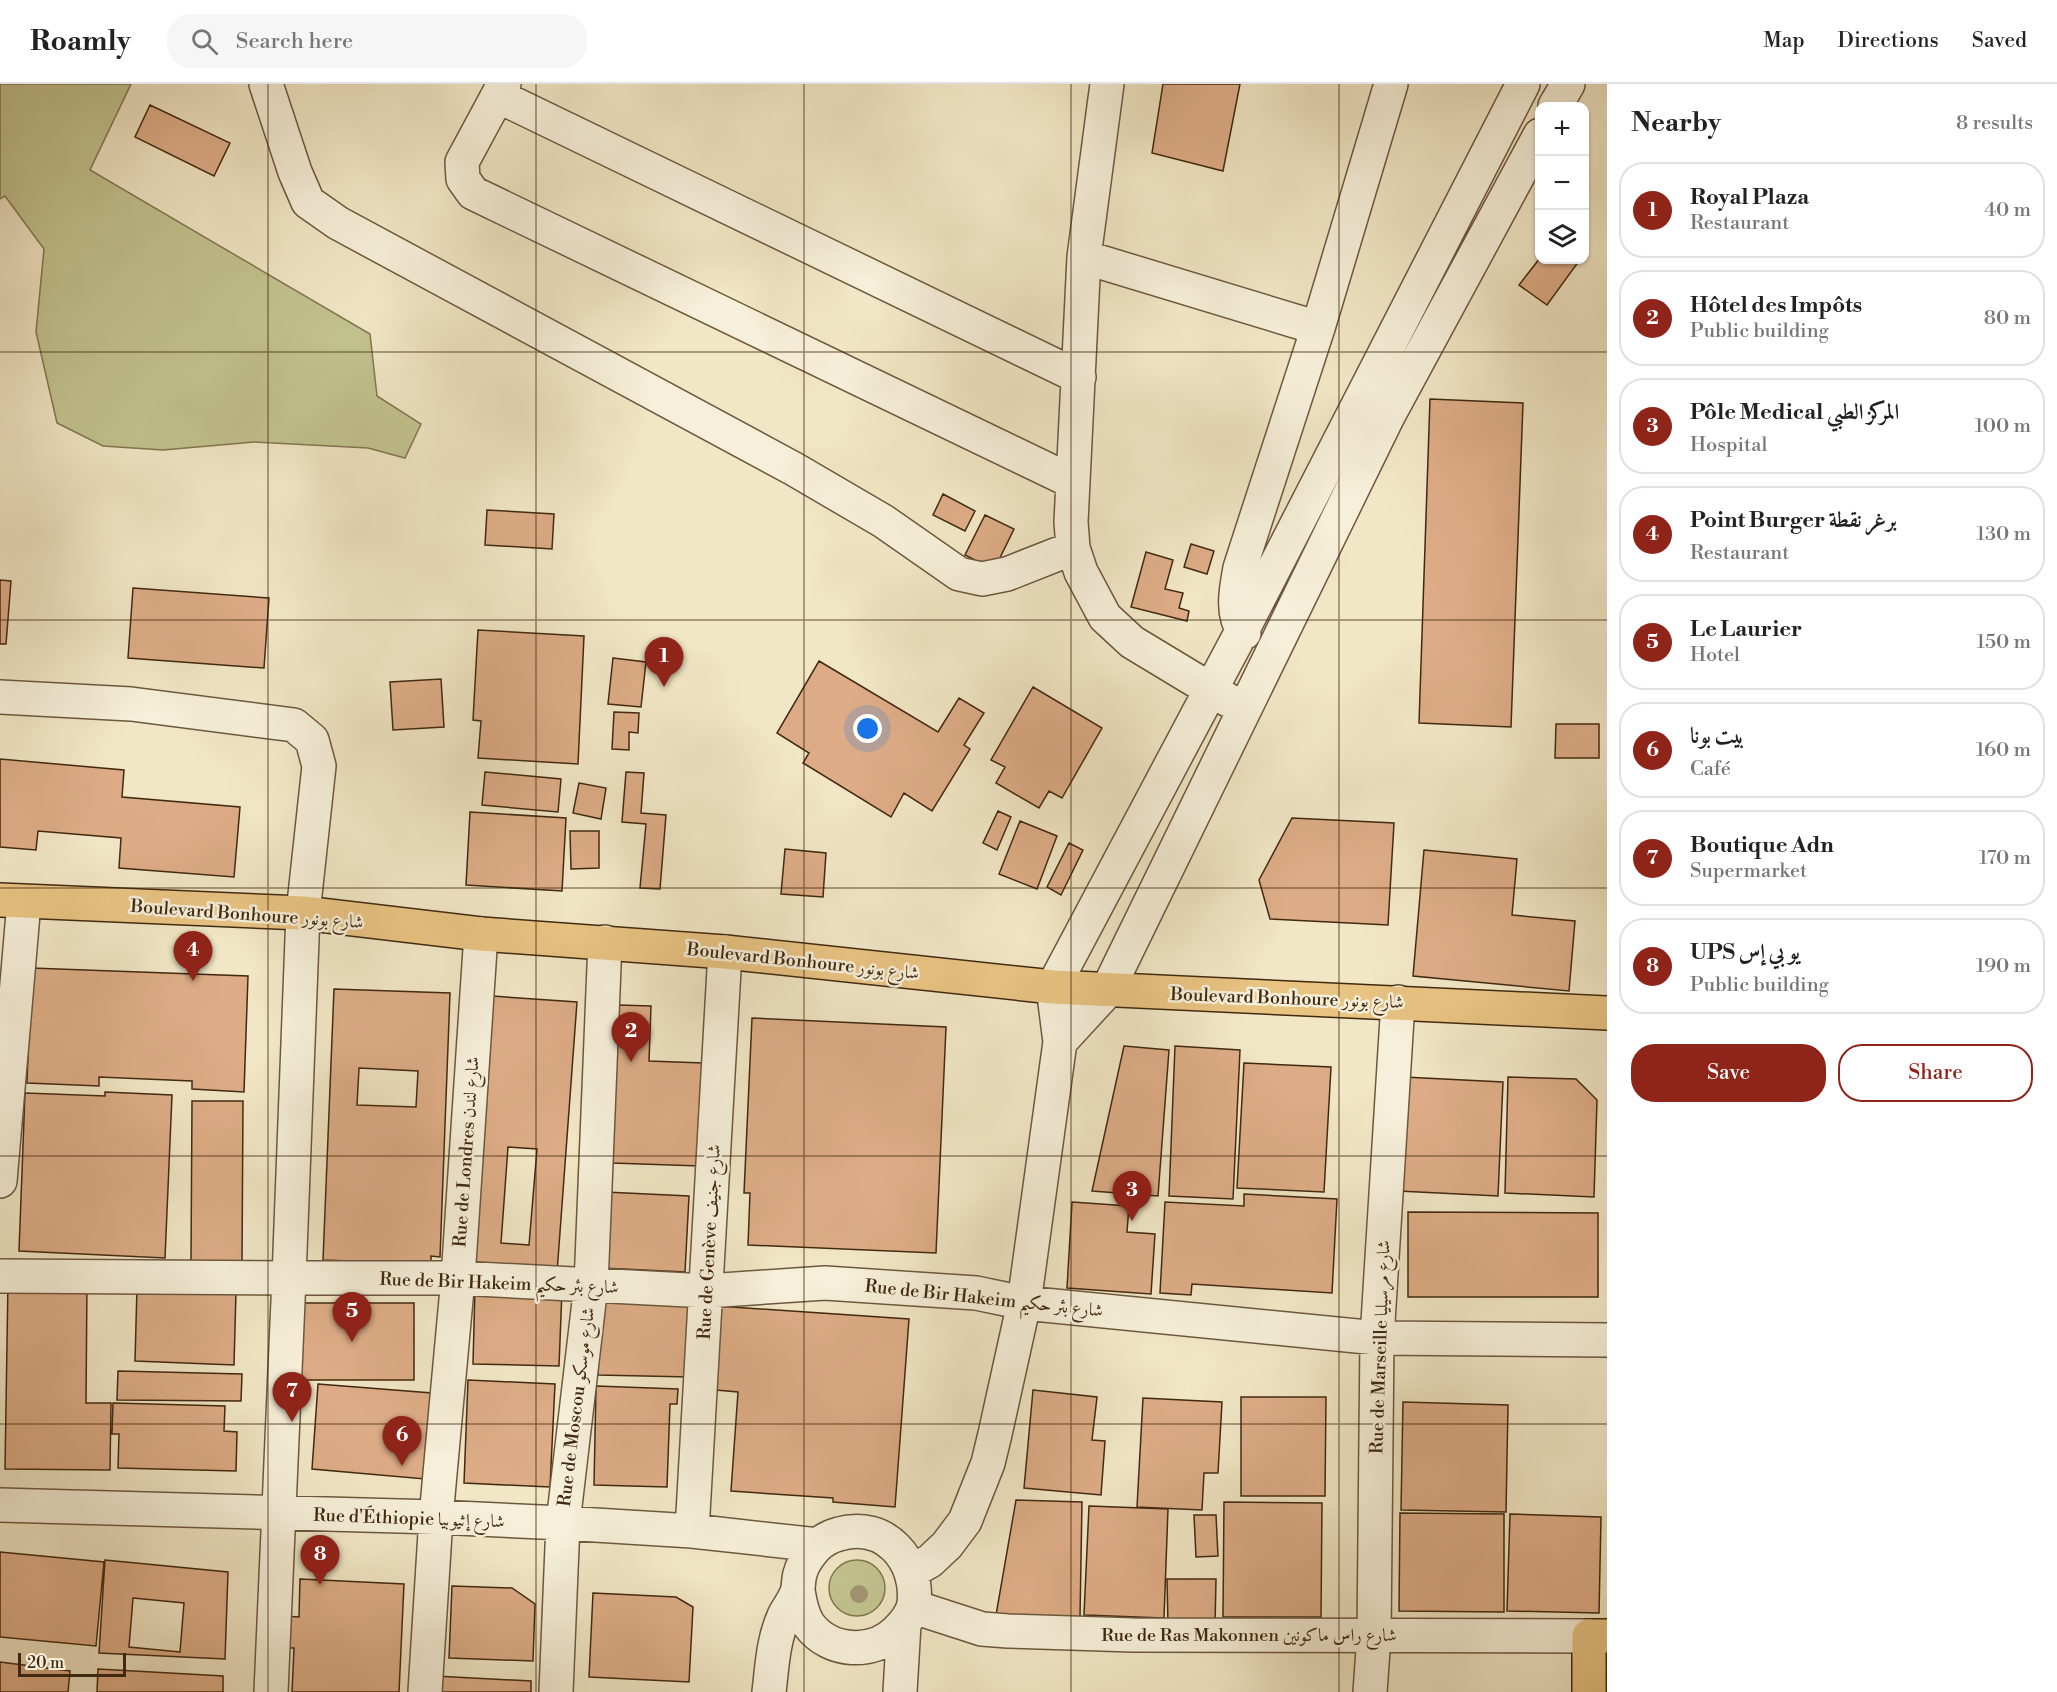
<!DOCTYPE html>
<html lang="en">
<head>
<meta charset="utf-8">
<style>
  body { margin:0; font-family:"Libre Bodoni",Amiri,serif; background:#f6f6f6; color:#222 }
  .controls { position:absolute; right:18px; top:18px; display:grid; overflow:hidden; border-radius:12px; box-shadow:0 2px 4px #0004 }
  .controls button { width:54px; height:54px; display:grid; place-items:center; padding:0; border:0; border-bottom:2px solid #e0e0e0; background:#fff; color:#222; font:30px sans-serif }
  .scale { position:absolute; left:18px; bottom:15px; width:108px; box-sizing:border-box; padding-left:6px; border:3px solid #412911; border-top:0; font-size:16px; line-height:21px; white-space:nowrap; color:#412911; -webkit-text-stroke:4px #f6efd9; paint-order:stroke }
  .you { position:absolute; left:868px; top:645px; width:21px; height:21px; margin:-15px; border:4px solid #fff; border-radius:50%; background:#1a73e8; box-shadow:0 0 0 9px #1a73e833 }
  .badge { display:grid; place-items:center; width:39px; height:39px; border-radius:50%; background:#8f2418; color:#fff; font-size:20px; font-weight:700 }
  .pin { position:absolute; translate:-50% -50px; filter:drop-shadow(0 2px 3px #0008) }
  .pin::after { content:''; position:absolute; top:32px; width:21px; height:18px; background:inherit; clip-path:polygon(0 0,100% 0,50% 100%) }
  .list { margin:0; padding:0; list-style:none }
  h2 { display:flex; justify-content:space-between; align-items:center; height:78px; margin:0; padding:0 24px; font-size:26px }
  h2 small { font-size:20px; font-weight:400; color:#767676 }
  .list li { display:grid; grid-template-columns:39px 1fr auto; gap:18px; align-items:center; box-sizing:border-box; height:96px; margin:0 12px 12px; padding:0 12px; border:2px solid #e0e0e0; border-radius:24px }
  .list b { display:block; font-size:22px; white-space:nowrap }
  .list p { margin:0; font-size:20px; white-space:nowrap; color:#767676 }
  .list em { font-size:20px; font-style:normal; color:#767676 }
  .actions { display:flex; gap:12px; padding:18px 24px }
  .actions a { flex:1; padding:14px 0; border:2px solid #8f2418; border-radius:24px; text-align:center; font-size:21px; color:#8f2418 }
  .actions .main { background:#8f2418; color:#fff }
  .icon { flex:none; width:33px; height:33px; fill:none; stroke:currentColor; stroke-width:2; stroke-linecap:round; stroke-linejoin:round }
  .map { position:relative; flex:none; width:1607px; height:1608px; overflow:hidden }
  header { display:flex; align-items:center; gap:36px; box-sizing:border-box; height:84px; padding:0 30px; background:#fff; border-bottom:2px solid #e0e0e0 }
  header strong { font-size:28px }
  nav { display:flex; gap:33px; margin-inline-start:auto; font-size:21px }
  .search { width:420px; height:54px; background:#f6f6f6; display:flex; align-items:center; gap:15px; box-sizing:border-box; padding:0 21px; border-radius:24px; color:#767676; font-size:22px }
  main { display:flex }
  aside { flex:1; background:#fff }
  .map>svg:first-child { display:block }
  .green { fill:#c2c38f; stroke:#827650; stroke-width:1.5 }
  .building { fill:#ddac86; stroke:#412911; stroke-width:1.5; fill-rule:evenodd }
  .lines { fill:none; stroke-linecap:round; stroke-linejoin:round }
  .minor-casing { stroke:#6d583e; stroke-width:36 }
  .major-casing { stroke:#412911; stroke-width:36 }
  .minor { stroke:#f6efd9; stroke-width:33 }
  .major { stroke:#e8c382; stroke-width:33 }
  .tree { fill:#a29473 }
  .grid { fill:none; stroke:#412911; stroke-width:1.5; stroke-opacity:0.55 }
  .labels { text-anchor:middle; stroke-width:5; stroke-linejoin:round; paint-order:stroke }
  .street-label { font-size:18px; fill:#412911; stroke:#f6efd9 }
</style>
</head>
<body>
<header>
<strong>Roamly</strong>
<div class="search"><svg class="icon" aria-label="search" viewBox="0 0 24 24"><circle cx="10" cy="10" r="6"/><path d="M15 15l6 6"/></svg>Search here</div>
<nav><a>Map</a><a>Directions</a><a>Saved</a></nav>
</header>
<main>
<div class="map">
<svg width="1607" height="1608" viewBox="0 0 1607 1608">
  <rect width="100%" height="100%" fill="#f1e6c5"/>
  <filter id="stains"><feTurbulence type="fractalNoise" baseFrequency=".00333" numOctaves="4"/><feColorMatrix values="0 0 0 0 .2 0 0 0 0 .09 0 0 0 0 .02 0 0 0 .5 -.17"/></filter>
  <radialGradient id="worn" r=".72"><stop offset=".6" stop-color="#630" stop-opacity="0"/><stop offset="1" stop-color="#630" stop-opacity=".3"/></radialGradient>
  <path class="green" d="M0,0H131L90,86L370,250L377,312L421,340L405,374L368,364L254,358L163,366L103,362L57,339L36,248L44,165L5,112L0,115Z
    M829 1504a28 28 0 1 1 56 0a28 28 0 1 1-56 0Z"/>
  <path class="building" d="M1163,0H1240L1223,87L1152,69Z
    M150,21L230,59L214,92L135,53Z
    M1540,174V176H1576L1579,177L1547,221L1519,201Z
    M1430,315L1523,319L1511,643L1419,639Z
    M943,410L975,427L965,447L933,431Z
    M487,426L554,430L552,465L485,461Z
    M985,431L1014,445L994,486L965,471Z
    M1191,460L1214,467L1207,490L1184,483Z
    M1146,468L1173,476L1165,505L1183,509L1179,524L1189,527L1187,537L1131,523Z
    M0,496L11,497L6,560H0Z
    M133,504L269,514L264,584L128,574Z
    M478,546L584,552L578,680L478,674L481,637L473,636Z
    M613,574L646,578L641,623L608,620Z
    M819,577L938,648L959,614L984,629L964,661L970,665L932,727L904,709L891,733L803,679L809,669L777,649Z
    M441,595L444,643L393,646L390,598Z
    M1033,603L1102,644L1062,714L1049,707L1039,724L996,699L1005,683L991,676Z
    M614,628L639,629L638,649L629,648V666L612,665Z
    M1556,640H1599V674H1555Z
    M0,675L124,686L122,713L240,723L234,793L119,784L121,754L38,747L36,766L0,763Z
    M485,688L561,695L558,728L482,721Z
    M626,688L644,689L641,729L666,731L660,805L640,804L646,740L622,738Z
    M579,699L606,704L601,735L573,729Z
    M998,727L1011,733L997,766L983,759Z
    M470,728L566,734L562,807L466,801Z
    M1292,734L1394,739L1388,841L1270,835L1259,796Z
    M1020,737L1057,752L1037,805L999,790Z
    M570,747H599V784L571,785Z
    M1069,759L1083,766L1061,811L1047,803Z
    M785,765L826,769L823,813L781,810Z
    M1424,766L1517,775L1512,831L1575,837L1569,907L1413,892Z
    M31,884L248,892L244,1008L192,1005V997L99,993V1002L27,999Z
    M334,905L450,909L440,1173L431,1172V1180L323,1176ZM359,984L418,987L416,1023L357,1021Z
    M492,912L577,918L557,1189L472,1183ZM508,1063L537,1065L529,1161L501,1159Z
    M618,921L651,922L649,977L703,979L700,1082L612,1079Z
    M752,934L946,943L936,1169L748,1161L750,1109H744Z
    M1124,962L1169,966L1158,1112L1092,1107Z
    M1175,962L1240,966L1233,1115L1169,1112Z
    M1244,979L1331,983L1324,1108L1237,1104Z
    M1404,993L1503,998L1498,1112L1399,1107Z
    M1508,993L1576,995L1597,1016L1594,1113L1505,1109Z
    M105,1008L172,1011L165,1174L19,1167L25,1009L105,1012Z
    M192,1017H243L242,1178L191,1177Z
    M605,1108L689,1112L685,1188L602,1184Z
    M1244,1110L1337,1115L1332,1209L1192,1200L1191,1211L1160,1209L1165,1118L1244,1122Z
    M1072,1118L1129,1122L1127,1148L1155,1150L1151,1210L1067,1204Z
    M1408,1128L1598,1129V1213H1408Z
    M8,1197L87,1198L86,1319H111L110,1386L5,1385Z
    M137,1203L236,1207L234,1281L135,1277Z
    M475,1203L562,1206L559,1282L473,1280Z
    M599,1213L691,1214L690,1293L598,1291Z
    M291,1219H414V1296H290Z
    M717,1222L909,1235L895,1423L833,1418V1414L731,1407L738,1308L716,1306Z
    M118,1287L242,1290L241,1317L117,1316Z
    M468,1296L555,1300L550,1403L464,1399Z
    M318,1300L432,1309L425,1395L312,1385Z
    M596,1302L678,1305L677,1320H670L667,1403L594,1401Z
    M1033,1306L1097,1313L1092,1356L1105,1357L1101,1411L1024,1404Z
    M1241,1313H1326L1325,1412H1241Z
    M1143,1314L1222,1318L1218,1389H1204L1202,1426L1137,1423Z
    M1403,1318L1508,1321L1506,1428L1401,1426Z
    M113,1319L225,1322L224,1347L237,1348L236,1387L118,1384L119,1350H112Z
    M1016,1416L1082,1418L1080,1533L996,1531Z
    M1224,1418L1322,1419L1321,1533H1223Z
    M1089,1422L1168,1425L1164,1534L1084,1531Z
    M1400,1429L1504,1430V1528L1399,1527Z
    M1510,1430L1601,1433L1599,1529L1507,1527Z
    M1194,1431H1216L1218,1472L1196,1473Z
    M0,1468L104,1478L96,1562L0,1553Z
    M105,1476L228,1488L225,1575L99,1569ZM133,1514L184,1519L180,1568L129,1563Z
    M300,1495L404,1500L399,1608H292L294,1564H283L284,1532L299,1533Z
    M1167,1495H1216L1215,1542H1168Z
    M452,1502L512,1504L535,1520L533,1577L449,1574Z
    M593,1509L676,1513L693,1523L689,1598L589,1593Z
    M0,1578L70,1587L68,1608H0Z
    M98,1585L223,1592V1608H97Z
    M435,1592L531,1597V1608H435Z"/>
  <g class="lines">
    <g class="minor-casing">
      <path id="minor" d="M266,0L295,88L308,118L338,139L794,385L883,437L959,490L982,495L1007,490L1073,464
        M504,0L462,78L463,95L473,109L1073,398
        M1107,0L1084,173L1071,438L1073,464L1081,488L1105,533L1132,558L1228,616
        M498,12L1079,293
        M1555,22L1568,0
        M1084,173L1318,244
        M1244,549C1231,529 1236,506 1240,484L1318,244L1391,0
        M0,613L131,620L294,641L312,656L319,682L303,829L289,1194L271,1608
        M1060,958L1107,907L1387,334L1540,51
        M0,1097L24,818
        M0,1192L289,1194H458L707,1207L825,1199L976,1209L1024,1219L1377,1254L1607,1256
        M0,1421L436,1433L563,1439L692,1447L818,1461
        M692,1447L725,868
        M912,1487L930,1477L947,1461L965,1437L988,1379L995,1350L1024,1219L1060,958L1053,903L1242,547L1523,0
        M914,1523L982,1545L1008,1547L1133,1551L1589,1552
        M425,1608L436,1433L458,1194L481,850
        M556,1608L563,1439L591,1201L605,858
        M769,1608C772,1583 773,1556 784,1532C788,1524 794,1517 797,1508C799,1503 798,1496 800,1490C802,1480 809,1471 816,1463C822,1457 831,1452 839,1450C885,1437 919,1476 914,1520C912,1530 904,1540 897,1547C873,1571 830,1569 809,1541C802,1531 800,1519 798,1507
        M900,1608L904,1540
        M1370,1608L1374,1552L1377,1254L1398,918"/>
    </g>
    <g class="major-casing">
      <path id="major" d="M0,816L303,829L481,850L725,868L1053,903L1607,929
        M1589,1608V1552H1607"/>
    </g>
    <use href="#minor" class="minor"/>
    <use href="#major" class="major"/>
  </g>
  <circle class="tree" cx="859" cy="1510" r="9"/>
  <path class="grid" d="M268,0V1608M536,0V1608M804,0V1608M1071,0V1608M1339,0V1608M0,268H1607M0,536H1607M0,804H1607M0,1072H1607M0,1340H1607"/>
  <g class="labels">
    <g class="street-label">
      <text transform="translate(247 830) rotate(4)" y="6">Boulevard Bonhoure شارع بونور</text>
      <text transform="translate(803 877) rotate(6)" y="6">Boulevard Bonhoure شارع بونور</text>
      <text transform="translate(1287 914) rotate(2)" y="6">Boulevard Bonhoure شارع بونور</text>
      <text transform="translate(466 1068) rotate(-86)" y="6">Rue de Londres شارع لندن</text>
      <text transform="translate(709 1158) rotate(-87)" y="6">Rue de Genève شارع جنيف</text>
      <text transform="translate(499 1199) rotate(2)" y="6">Rue de Bir Hakeim شارع بئر حكيم</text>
      <text transform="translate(984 1214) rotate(6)" y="6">Rue de Bir Hakeim شارع بئر حكيم</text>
      <text transform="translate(1380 1263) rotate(-88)" y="6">Rue de Marseille شارع مرسيليا</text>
      <text transform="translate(576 1323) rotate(-83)" y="6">Rue de Moscou شارع موسكو</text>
      <text transform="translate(409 1434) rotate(2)" y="6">Rue d'Éthiopie شارع إثيوبيا</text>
      <text x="1249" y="1557">Rue de Ras Makonnen شارع راس ماكونين</text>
    </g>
  </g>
  <rect width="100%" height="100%" filter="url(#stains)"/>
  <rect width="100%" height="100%" fill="url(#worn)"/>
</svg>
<div class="controls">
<button>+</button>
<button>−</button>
<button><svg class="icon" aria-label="layers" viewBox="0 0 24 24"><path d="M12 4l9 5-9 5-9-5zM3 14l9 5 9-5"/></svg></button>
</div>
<div class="scale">20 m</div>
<div class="you"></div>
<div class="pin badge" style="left:664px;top:603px">1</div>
<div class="pin badge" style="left:631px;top:978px">2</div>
<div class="pin badge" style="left:1132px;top:1137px">3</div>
<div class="pin badge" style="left:193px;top:897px">4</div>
<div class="pin badge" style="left:352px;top:1258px">5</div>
<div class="pin badge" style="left:402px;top:1382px">6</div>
<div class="pin badge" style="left:292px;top:1338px">7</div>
<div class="pin badge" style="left:320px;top:1501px">8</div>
</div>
<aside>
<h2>Nearby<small>8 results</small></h2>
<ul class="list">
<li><span class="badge">1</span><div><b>Royal Plaza</b><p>Restaurant</p></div><em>40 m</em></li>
<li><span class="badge">2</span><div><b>Hôtel des Impôts</b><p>Public building</p></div><em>80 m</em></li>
<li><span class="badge">3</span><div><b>Pôle Medical المركز الطبي</b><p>Hospital</p></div><em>100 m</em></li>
<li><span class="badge">4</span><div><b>Point Burger برغر نقطة</b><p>Restaurant</p></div><em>130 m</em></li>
<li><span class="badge">5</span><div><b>Le Laurier</b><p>Hotel</p></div><em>150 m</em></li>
<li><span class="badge">6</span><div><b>بيت بونا</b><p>Café</p></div><em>160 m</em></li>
<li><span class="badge">7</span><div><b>Boutique Adn</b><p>Supermarket</p></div><em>170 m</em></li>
<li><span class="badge">8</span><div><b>UPS يو بي إس</b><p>Public building</p></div><em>190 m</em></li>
</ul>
<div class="actions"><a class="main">Save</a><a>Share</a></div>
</aside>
</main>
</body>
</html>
